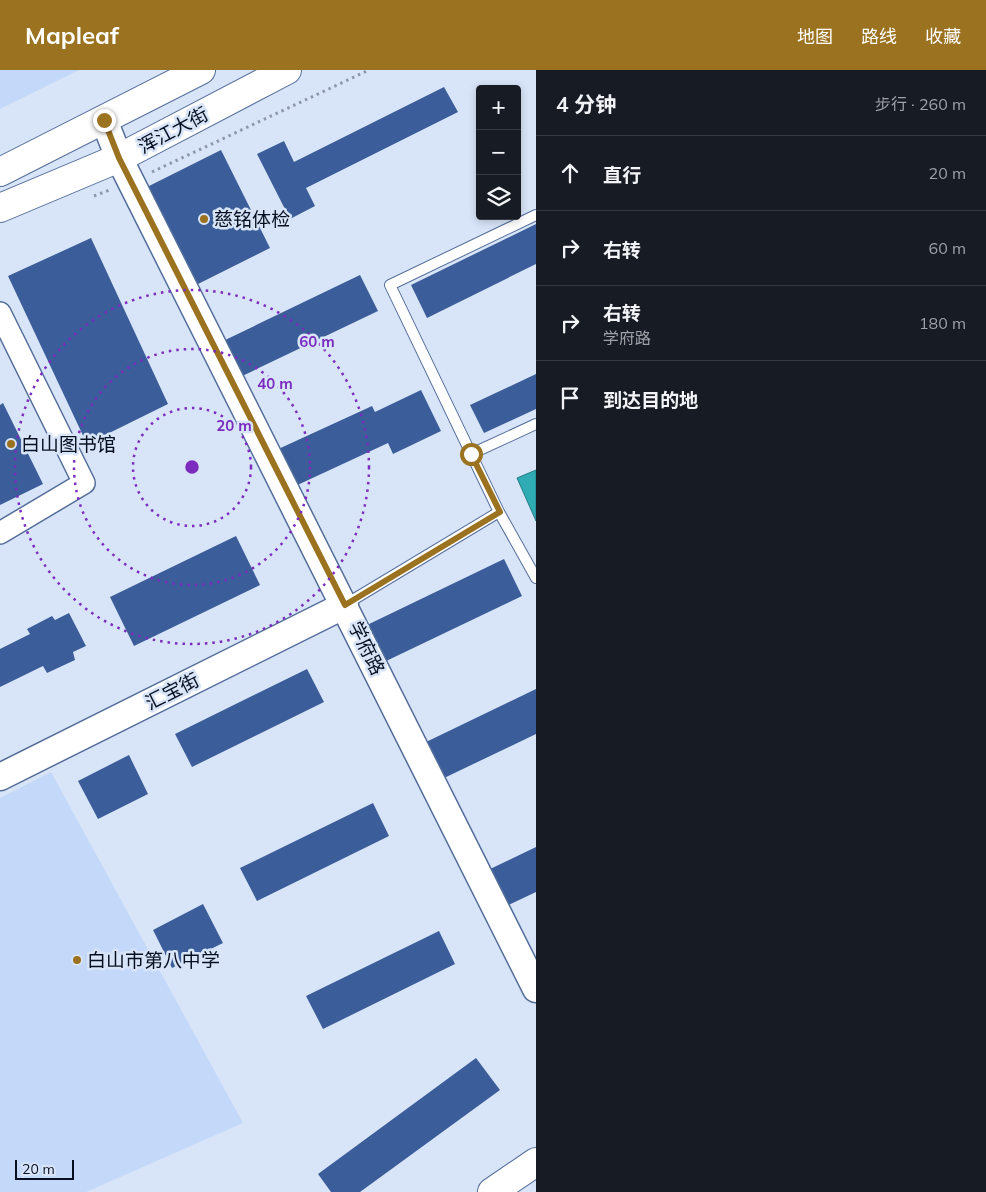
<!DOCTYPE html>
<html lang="zh">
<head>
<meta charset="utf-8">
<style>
  body { margin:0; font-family:Mulish,"Noto Sans SC",sans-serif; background:#242831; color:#f1f3f6 }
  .controls { position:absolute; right:15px; top:15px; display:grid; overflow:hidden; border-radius:5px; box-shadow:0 2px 8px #0003 }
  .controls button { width:45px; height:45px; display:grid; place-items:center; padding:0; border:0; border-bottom:1px solid #363941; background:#171b24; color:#f1f3f6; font:25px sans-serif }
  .scale { position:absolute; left:15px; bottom:12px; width:59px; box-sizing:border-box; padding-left:5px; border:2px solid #061020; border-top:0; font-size:14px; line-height:18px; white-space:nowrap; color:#061020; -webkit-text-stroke:4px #d8e4f8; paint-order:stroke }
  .stop { position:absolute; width:15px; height:15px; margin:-11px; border:4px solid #9b721f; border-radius:50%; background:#fff }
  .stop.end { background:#9b721f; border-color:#fff; box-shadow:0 1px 5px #0008 }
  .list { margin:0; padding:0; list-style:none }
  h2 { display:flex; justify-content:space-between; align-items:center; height:65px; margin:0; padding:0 20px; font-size:21px }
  h2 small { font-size:16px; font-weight:400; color:#9ea1a6 }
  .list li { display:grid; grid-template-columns:32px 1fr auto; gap:15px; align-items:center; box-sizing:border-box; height:75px; padding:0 20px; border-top:1px solid #363941 }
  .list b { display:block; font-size:19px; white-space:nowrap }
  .list p { margin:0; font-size:16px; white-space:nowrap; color:#9ea1a6 }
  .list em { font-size:16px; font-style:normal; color:#9ea1a6 }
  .icon { flex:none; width:28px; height:28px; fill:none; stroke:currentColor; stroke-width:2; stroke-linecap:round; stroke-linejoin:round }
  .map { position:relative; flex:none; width:536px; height:1122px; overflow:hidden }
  header { display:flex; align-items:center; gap:30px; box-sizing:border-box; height:70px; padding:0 25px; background:#9b721f; color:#fff }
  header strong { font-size:24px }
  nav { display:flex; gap:28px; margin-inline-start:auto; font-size:18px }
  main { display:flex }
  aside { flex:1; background:#171b24 }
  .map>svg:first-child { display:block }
  .built { fill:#c4d9fa }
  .water { fill:#2facb3; stroke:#237d87 }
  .building { fill:#3b5e9a }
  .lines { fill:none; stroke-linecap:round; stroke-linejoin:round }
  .service-casing { stroke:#546e9a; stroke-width:12 }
  .minor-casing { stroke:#546e9a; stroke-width:24 }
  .tertiary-casing { stroke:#546e9a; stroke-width:29 }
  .secondary-casing { stroke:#546e9a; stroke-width:30 }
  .primary-casing { stroke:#546e9a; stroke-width:30 }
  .path { stroke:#8d99ab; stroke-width:3; stroke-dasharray:2.5 4; stroke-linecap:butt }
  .service { stroke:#fff; stroke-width:10 }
  .minor { stroke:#fff; stroke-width:21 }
  .tertiary { stroke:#fff; stroke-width:26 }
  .secondary { stroke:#fff; stroke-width:28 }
  .primary { stroke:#fff; stroke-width:28 }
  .route { stroke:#9b721f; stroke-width:6 }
  .ring { fill:none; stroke:#7b2cbf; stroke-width:2.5; stroke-dasharray:2.5 5 }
  .poi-dot { fill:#9b721f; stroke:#d8e4f8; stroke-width:2 }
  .labels { text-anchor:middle; stroke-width:5; stroke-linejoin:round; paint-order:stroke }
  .street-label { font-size:19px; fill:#061020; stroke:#d8e4f8 }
  .poi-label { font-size:19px; fill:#061020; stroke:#d8e4f8; text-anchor:start }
  .centre { fill:#7b2cbf; stroke:#d8e4f8; stroke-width:2.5 }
  .ring-label { font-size:15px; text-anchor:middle; font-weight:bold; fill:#7b2cbf; stroke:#d8e4f8; stroke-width:5; stroke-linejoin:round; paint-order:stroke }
</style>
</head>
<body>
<header>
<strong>Mapleaf</strong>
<nav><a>地图</a><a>路线</a><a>收藏</a></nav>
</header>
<main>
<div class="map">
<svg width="536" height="1122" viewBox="0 0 536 1122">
  <rect width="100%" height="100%" fill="#d8e4f8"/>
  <path class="built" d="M0,0H79L0,39Z
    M51,702L243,1053L86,1122H0V728Z"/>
  <path class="water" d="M536,400V451L517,408Z"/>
  <path class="building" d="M444,17L458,42L306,118L315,136L290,149L257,84L284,71L294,92Z
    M221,80L270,178L188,219L139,121Z
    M536,154V194L427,248L411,215Z
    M91,168L168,334L87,374L8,206Z
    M360,205L378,241L238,308L221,272Z
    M536,304V339L484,363L470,335Z
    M421,320L441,361L393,384L388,373L291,418L274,381L372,336L375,342Z
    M3,333L43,414L0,435V335Z
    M236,466L260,515L134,576L110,527Z
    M504,489L522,526L382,593L365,556Z
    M69,543L86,576L73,582L75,590L47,603L43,596L0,617V579L30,564L27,559L52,546L55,550Z
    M307,599L324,632L192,697L175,664Z
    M536,619V664L442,709L424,673Z
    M129,685L148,724L98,749L78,711Z
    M373,733L389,766L257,831L240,798Z
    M536,777V822L504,837L486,801Z
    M203,834L223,873L172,898L153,860Z
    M439,861L455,894L323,959L306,926Z
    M476,988L500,1020L360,1122H331L318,1104Z"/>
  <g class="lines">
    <g class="service-casing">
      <path id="service" d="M471,384L536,354
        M499,442L390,215L536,145
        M346,534L499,442L536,508"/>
    </g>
    <g class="minor-casing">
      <path id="minor" d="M0,243L84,413L0,463"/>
    </g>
    <g class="tertiary-casing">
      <path id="tertiary" d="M104,50L119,88L536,919
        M0,707L345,535"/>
    </g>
    <g class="secondary-casing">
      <path id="secondary" d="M492,1122L536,1092"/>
    </g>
    <g class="primary-casing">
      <path id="primary" d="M0,102L201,0
        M0,138L119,88L287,0"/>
    </g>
    <path class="path" d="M152,102L369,0
      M94,126L112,119"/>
    <use href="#service" class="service"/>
    <use href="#minor" class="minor"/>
    <use href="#tertiary" class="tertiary"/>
    <use href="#secondary" class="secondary"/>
    <use href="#primary" class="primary"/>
  </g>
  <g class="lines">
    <path class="route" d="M104,50L119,88L345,535L500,442L471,384"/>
  </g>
  <g class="ring">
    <circle cx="192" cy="397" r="59"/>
    <circle cx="192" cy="397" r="118"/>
    <circle cx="192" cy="397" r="177"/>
  </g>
  <g class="poi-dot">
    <circle cx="204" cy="149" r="5"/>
    <circle cx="11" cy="374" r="5"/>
    <circle cx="77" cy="890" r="5"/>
  </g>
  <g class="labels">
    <g class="street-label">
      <text transform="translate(173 60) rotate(-28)" y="7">浑江大街</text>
      <text transform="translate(367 578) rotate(64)" y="7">学府路</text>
      <text transform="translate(172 621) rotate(-27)" y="7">汇宝街</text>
    </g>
    <g class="poi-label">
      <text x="214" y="156">慈铭体检</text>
      <text x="21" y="381">白山图书馆</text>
      <text x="87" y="897">白山市第八中学</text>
    </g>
  </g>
  <circle cx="192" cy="397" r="8" class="centre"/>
  <g class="ring-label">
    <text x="317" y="277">60 m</text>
    <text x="275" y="319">40 m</text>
    <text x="234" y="361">20 m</text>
  </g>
</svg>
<div class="controls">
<button>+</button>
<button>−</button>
<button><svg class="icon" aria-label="layers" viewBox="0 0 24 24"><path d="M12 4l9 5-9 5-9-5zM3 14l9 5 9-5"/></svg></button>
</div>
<div class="scale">20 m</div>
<div class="stop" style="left:471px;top:384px"></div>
<div class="stop end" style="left:104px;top:50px"></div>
</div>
<aside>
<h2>4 分钟<small>步行 · 260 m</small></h2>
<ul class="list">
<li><svg class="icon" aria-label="ahead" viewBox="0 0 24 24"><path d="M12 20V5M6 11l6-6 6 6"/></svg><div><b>直行</b></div><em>20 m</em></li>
<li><svg class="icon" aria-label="right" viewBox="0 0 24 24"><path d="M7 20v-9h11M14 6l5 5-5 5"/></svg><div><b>右转</b></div><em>60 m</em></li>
<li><svg class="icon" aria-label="right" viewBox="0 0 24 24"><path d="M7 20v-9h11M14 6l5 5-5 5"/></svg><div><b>右转</b><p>学府路</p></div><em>180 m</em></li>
<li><svg class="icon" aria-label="arrive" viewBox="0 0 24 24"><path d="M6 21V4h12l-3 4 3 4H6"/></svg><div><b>到达目的地</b></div></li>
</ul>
</aside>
</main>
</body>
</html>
